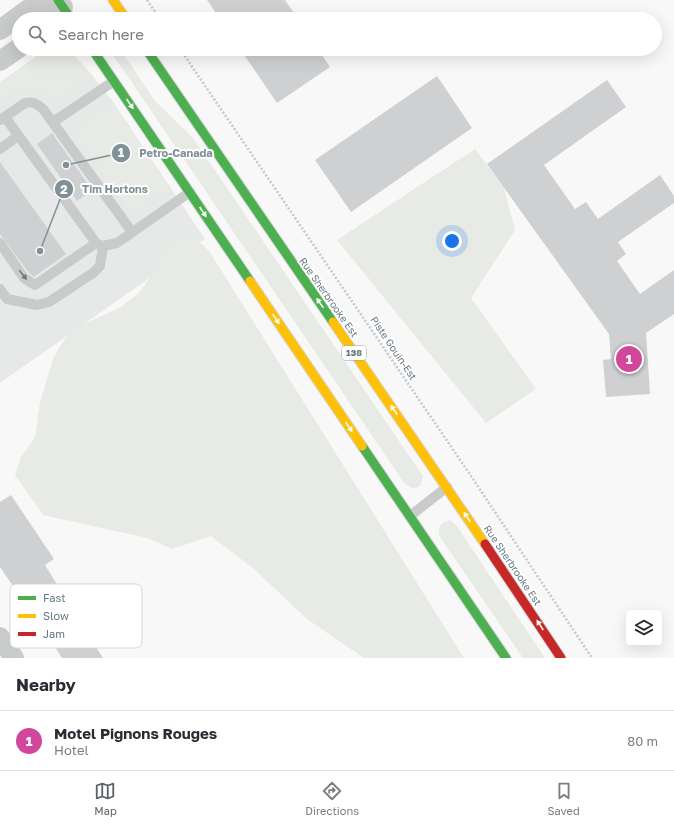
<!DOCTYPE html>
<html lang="en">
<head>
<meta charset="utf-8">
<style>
  body { margin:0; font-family:"Golos Text",sans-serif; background:#f2f2f3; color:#2b2b33 }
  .controls { position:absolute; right:12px; bottom:12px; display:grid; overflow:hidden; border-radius:6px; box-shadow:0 4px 16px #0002 }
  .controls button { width:36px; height:36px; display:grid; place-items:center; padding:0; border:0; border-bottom:1px solid #e1e1e2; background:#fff; color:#2b2b33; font:20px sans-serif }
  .you { position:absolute; left:452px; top:241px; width:14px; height:14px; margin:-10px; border:3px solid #fff; border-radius:50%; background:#1a73e8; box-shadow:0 0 0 6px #1a73e833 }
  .badge { display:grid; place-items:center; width:26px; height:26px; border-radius:50%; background:#5c6269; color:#fff; font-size:13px; font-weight:700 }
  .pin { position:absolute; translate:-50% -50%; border:2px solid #fff; box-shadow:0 1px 4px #0006 }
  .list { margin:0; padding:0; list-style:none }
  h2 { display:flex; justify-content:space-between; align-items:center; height:52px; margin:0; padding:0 16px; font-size:17px }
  h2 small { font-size:13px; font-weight:400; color:#7c7c81 }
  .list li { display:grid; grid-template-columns:26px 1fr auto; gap:12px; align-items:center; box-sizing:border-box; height:60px; padding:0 16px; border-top:1px solid #e1e1e2 }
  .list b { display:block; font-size:15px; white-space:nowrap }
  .list p { margin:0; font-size:13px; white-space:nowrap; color:#7c7c81 }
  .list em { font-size:13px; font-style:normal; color:#7c7c81 }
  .icon { flex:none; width:22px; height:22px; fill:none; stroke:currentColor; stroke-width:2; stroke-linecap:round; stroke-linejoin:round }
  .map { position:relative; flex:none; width:674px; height:658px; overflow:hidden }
  .search { position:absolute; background:#fff; box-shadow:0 4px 16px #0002; left:12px; right:12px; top:12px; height:44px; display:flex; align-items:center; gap:10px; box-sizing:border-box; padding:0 14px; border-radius:22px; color:#7c7c81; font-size:15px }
  .sheet { height:112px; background:#fff }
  nav { display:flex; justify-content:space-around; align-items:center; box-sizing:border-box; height:56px; border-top:1px solid #e1e1e2; background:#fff; font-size:11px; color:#7c7c81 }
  nav a { display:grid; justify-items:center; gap:2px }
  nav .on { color:#5c6269 }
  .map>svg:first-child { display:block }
  .built { fill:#e7e9e8 }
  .green { fill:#e8eae5 }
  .building { fill:#cfd0d1 }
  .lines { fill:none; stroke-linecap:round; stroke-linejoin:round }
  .fast-casing { stroke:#d4d5d6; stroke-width:11 }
  .slow-casing { stroke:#d4d5d6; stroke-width:11 }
  .jam-casing { stroke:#d4d5d6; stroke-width:11 }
  .path { stroke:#c7c8c9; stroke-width:2.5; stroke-dasharray:2 2; stroke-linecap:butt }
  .lane { stroke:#c9cbcb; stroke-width:10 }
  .street { stroke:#c9cbcb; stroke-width:20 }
  .fast { stroke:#4caf50; stroke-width:9 }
  .slow { stroke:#ffc107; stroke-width:9 }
  .jam { stroke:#c62828; stroke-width:9 }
  .oneway { fill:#f6fbf6 }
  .oneway2 { fill:#6b7c84 }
  .labels { text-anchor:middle; stroke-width:4; stroke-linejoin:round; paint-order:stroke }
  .shield { fill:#fff; stroke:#94a0a6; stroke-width:1 }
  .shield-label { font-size:9px; font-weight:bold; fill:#667880 }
  .street-label { font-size:10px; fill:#667880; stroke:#fff }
  .key { fill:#fff; stroke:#d1d6d9; stroke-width:1 }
  .key-label { font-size:11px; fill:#667880 }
  .leader { fill:none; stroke:#829197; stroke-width:1.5 }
  .callout-dot { fill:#829197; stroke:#fff; stroke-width:1.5 }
  .mark-label { font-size:12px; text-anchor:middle; font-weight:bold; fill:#fff }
  .callout-label { font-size:11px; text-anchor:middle; font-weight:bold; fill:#829197; stroke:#fff; stroke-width:4; stroke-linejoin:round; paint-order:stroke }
</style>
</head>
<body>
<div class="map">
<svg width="674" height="658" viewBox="0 0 674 658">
  <rect width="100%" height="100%" fill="#f8f8f8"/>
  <path class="built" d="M47,49H68L92,75L113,102L205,239L0,383V82Z"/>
  <path class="green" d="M47,49H68L92,75L56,100H49L41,90L23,87L0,102V82Z
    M109,49H120L155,101L193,138L418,469L423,476L421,485L414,489L405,484Z
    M113,102L170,188L134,211L128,208L75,132L78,126Z
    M475,149L504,188L515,230L471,298L536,389L486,423L337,240Z
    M187,236L195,238L209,251L464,658H364L307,619L254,569L211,536L172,549L147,538L43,515L15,475L21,457L35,437L40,402L54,356L71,330L121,307L139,293L152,275L164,251L175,241Z
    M450,520L456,525L545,658H523L440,537C436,528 441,522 450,520Z"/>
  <path class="building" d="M207,0H285L298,19H220Z
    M240,49H318L330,67L277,103Z
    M437,76L472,128L351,212L315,160Z
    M607,80L626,107L544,165L575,209L586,202L598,219L660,175L674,196V203L618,242L626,254L617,261L640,294L674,270V314L646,333L650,394L606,397L603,360L611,359L609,334L487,164Z
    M52,133L92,190L77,201L37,144Z
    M0,162L66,254L34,277L29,273L0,234Z
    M11,495L54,559L45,565L103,658H62L15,585L13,586L0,567V502Z"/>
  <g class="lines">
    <g class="fast-casing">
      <path id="fast" d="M58,0L71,19
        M92,49L250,281
        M146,49L333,322
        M362,446L506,658"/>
    </g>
    <g class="slow-casing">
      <path id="slow" d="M113,0L126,19
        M250,281L362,446
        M333,322L485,544"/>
    </g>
    <g class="jam-casing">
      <path id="jam" d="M485,544L561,658"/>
    </g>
    <path class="path" d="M147,0L160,19
      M180,49L469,473L592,658"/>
    <path class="lane" d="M5,117L96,243L103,246L117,243L190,192
      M0,120L25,103C33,101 37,104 43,109L132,232
      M53,122L114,81
      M0,149L18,136
      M0,243L24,278L35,285L96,243
      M0,289L7,299L37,305L49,302L93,273L100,266L103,246
      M410,516L447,487"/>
    <path class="street" d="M0,30L27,10L63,7
      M0,61L19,48
      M0,637L14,658"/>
    <use href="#fast" class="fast"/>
    <use href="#slow" class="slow"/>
    <use href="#jam" class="jam"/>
  </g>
  <defs><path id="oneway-solid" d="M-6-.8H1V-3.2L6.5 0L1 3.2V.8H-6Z"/></defs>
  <g class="oneway">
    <use href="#oneway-solid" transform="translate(130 104) rotate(56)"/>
    <use href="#oneway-solid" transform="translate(203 212) rotate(56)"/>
    <use href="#oneway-solid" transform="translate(320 303) rotate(-125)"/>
    <use href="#oneway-solid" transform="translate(276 319) rotate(56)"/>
    <use href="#oneway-solid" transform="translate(394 410) rotate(-125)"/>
    <use href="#oneway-solid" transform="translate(349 427) rotate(56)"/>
    <use href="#oneway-solid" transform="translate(467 517) rotate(-124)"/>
    <use href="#oneway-solid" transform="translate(540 625) rotate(-123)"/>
  </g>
  <use class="oneway2" href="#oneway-solid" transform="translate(23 275) rotate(52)"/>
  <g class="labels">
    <rect class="shield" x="342" y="346" width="24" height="14" rx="3"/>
    <g class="shield-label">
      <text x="354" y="356">138</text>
    </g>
    <g class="street-label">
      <text transform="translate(329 297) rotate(55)" y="4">Rue Sherbrooke Est</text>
      <text transform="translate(394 348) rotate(56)" y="4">Piste Gouin-Est</text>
      <text transform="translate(513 565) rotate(56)" y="4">Rue Sherbrooke Est</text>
    </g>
  </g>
  <rect x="10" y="584" width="132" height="64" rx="6" class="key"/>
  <rect x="18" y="596" width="18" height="4" fill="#4caf50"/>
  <rect x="18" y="614" width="18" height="4" fill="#ffc107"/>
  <rect x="18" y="632" width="18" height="4" fill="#c62828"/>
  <g class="key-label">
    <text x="43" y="602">Fast</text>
    <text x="43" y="620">Slow</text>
    <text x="43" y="638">Jam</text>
  </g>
  <path class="leader" d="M66 165L121 153M40 251L64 189"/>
  <g class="callout-dot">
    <circle cx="66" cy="165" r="4"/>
    <circle cx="40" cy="251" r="4"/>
    <circle cx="121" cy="153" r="10"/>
    <circle cx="64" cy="189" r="10"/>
  </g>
  <g class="mark-label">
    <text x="121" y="157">1</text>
    <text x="64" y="194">2</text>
  </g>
  <g class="callout-label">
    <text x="176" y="157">Petro-Canada</text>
    <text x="115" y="193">Tim Hortons</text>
  </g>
</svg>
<div class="controls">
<button><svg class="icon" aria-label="layers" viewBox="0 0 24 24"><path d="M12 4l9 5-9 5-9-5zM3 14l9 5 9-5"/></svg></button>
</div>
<div class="you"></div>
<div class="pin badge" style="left:629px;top:359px;background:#d1479c">1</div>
<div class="search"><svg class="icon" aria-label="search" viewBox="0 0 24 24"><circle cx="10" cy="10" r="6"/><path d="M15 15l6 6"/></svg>Search here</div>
</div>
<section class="sheet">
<h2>Nearby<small></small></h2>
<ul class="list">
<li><span class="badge" style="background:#d1479c">1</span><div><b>Motel Pignons Rouges</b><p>Hotel</p></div><em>80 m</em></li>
</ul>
</section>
<nav>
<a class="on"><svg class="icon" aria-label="map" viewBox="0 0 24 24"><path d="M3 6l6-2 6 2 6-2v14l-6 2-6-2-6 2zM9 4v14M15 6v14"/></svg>Map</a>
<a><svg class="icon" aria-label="directions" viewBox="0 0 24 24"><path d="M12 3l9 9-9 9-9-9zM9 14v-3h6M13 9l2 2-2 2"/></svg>Directions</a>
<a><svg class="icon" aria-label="saved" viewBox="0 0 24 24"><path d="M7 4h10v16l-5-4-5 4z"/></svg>Saved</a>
</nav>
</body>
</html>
